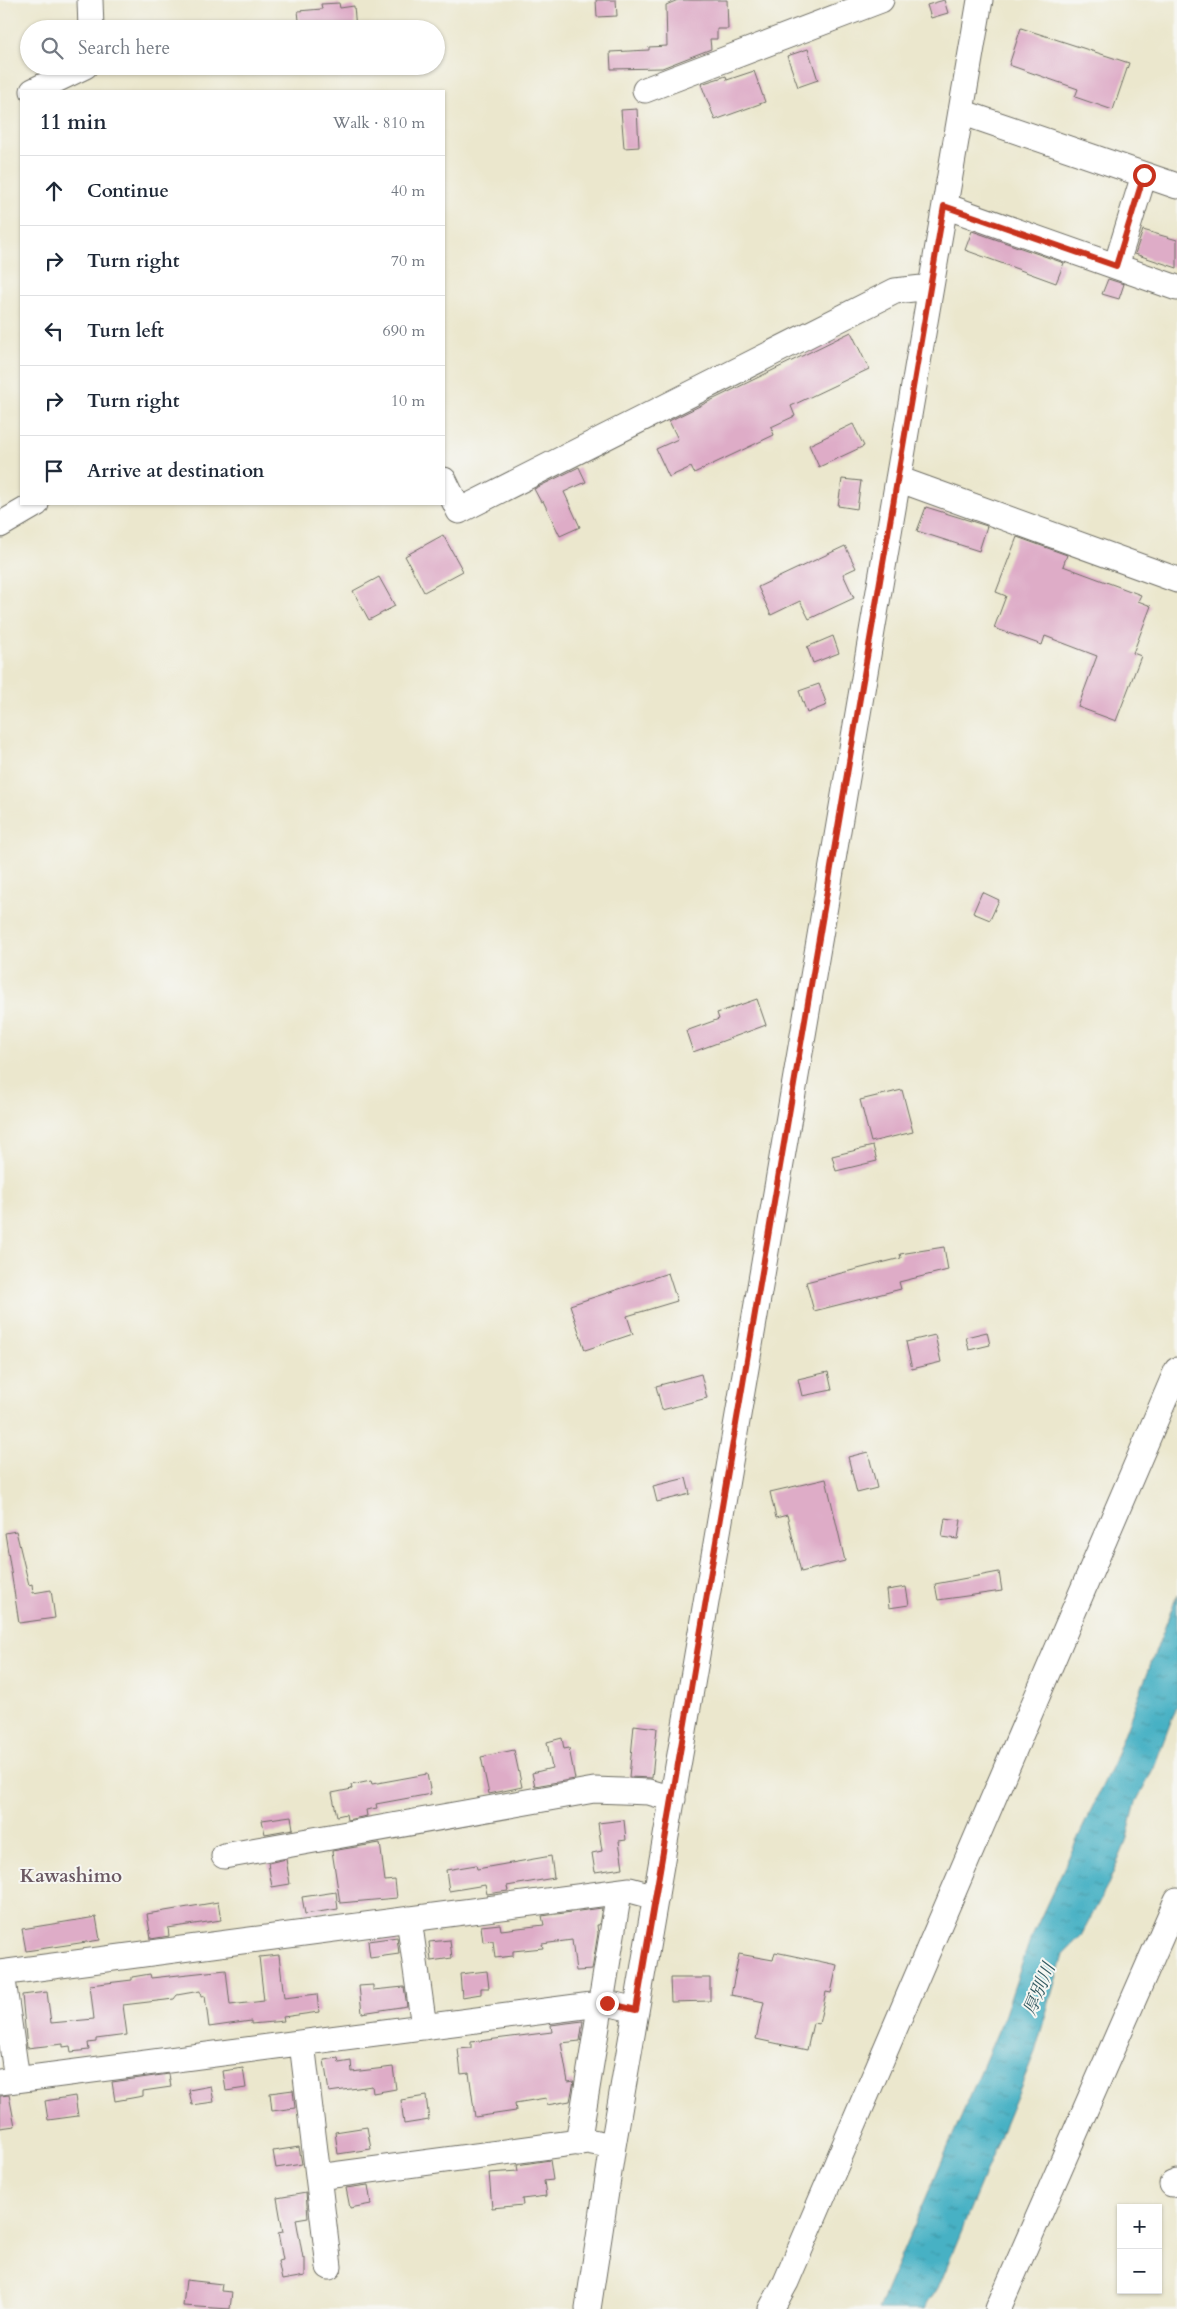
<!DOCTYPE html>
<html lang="en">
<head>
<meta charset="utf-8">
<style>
  body { margin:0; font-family:Cardo,"Noto Serif JP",serif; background:#f2f2f3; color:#1f2937 }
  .controls { position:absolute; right:15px; bottom:15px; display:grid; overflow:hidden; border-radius:0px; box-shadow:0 1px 4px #0004 }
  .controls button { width:45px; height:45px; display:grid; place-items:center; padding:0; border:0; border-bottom:1px solid #e0e1e3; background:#fff; color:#1f2937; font:25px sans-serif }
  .stop { position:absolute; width:15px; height:15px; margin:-11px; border:4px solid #c8321e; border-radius:50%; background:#fff }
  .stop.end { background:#c8321e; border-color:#fff; box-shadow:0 1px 5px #0008 }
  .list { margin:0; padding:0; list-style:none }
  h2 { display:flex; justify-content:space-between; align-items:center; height:65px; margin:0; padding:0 20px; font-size:21px }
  h2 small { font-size:16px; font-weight:400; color:#747a83 }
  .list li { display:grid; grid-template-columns:32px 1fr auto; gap:15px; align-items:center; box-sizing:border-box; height:70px; padding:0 20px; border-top:1px solid #e0e1e3 }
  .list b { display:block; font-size:19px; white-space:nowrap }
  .list em { font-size:16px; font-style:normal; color:#747a83 }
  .icon { flex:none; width:28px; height:28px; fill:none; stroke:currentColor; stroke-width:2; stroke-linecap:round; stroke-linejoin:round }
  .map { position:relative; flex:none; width:1177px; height:2309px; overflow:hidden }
  .search { position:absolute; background:#fff; box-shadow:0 1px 4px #0004; left:20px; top:20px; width:425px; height:55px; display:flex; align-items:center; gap:12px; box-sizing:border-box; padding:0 18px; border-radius:28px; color:#747a83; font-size:19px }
  .panel { position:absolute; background:#fff; box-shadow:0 1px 4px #0004; left:20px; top:90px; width:425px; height:415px; border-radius:0px }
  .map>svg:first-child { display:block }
  .water { fill:url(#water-ripples); stroke:#386e78 }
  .building { fill:#deacc7 }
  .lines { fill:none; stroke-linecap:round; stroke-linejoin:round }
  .minor-casing { stroke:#6e6d64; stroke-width:27 }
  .minor { stroke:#fff; stroke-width:25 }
  .route { stroke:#c8321e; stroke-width:6 }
  .labels { text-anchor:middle; stroke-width:4; stroke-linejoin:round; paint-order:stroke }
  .water-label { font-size:18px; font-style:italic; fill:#345a61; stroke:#f6f6f2 }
  .quarter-label { font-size:19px; font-weight:bold; fill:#6a5862; stroke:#f6f6f2 }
</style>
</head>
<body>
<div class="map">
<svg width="1177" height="2309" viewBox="0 0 1177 2309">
  <defs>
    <pattern id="water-ripples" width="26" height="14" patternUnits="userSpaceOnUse" patternTransform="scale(1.25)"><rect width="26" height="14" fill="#46b1c4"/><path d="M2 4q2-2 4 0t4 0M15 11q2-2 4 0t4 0" fill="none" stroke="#3b909f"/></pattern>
  </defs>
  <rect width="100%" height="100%" fill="#f6f6f2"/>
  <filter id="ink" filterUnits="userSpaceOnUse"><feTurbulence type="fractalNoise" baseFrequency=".02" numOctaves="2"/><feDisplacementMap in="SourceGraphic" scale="10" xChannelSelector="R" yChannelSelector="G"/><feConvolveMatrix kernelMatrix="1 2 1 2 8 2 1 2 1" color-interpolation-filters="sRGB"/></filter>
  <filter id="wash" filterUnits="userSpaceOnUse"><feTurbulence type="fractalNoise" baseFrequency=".0096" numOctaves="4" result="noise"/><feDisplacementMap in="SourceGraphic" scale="20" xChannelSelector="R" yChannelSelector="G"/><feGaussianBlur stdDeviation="1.12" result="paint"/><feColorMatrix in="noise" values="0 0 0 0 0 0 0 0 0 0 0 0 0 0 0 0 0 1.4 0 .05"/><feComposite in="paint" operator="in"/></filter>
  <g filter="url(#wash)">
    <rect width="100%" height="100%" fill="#ebe7cd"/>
    <path class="water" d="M1177,1595V1705L1154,1767L1136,1802L1126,1842L1107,1887L1081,1936L1063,1954L1035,2052L938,2288L924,2309H878L1004,2017L1030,1940L1114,1761Z"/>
    <g id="blocks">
      <path class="building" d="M596,0H616L617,16L597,17Z
        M678,0H727L728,29H717V39H710L711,49L662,68L611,69L610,52L649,50V47L667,46L666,5Z
        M944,0L948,13L931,18L927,5Z
        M339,3L340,8L354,6L356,29H300L298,11L322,9L321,4Z
        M1021,28L1129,63L1113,110L1075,97L1078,89L1009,65Z
        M808,49L818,80L798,87L787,56Z
        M754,71L765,102L715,120L701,84L726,76L727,80Z
        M637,109L639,147L624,148L621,110Z
        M1143,230L1177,240V268L1135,254Z
        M972,231L1064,263L1056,283L965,250Z
        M1108,279L1124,284L1119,299L1102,294Z
        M851,332L869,369L791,406L795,416L771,427L774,435L694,473L691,467L669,477L656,449L678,439L669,421Z
        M853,424L864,446L819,467L809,445Z
        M579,467L586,482L564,492L580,527L560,536L543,501L541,502L534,489Z
        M842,479L861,481L857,509L838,506Z
        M926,507L987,526L979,551L917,531Z
        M443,535L463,571L424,592L405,556Z
        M1017,537L1067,555L1063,566L1141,595L1138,601L1151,606L1133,653L1141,656L1116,721L1078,707L1097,656L1045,636L1042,645L994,628L1006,596L996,592Z
        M845,546L856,568L843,574L854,598L809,619L800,601L771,615L758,587Z
        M379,577L395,606L369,620L353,591Z
        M833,636L839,653L813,663L807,647Z
        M819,684L827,705L807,713L799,691Z
        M982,892L999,900L990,920L973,913Z
        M757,999L766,1025L693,1052L686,1031L719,1019L717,1013Z
        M902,1090L913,1132L871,1142L860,1100Z
        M873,1146L877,1161L836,1171L832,1156Z
        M944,1247L948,1270L899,1282L901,1289L814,1311L806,1282L901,1258L900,1254Z
        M668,1273L677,1301L627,1316L633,1334L585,1350L570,1305Z
        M987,1332L990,1345L969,1350L966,1337Z
        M935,1335L941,1362L912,1369L906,1342Z
        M828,1372L832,1390L802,1396L798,1379Z
        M701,1374L707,1398L662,1410L656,1386Z
        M868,1452L877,1488L857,1493L848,1457Z
        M686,1478L690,1494L657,1502L653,1486Z
        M826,1479L845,1561L801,1572L787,1515L776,1518L770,1492Z
        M945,1518L961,1520L958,1539L942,1537Z
        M16,1531L29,1585L32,1584L33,1593L51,1590L55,1618L19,1623L5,1533Z
        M999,1572L1002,1591L938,1600L935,1584Z
        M906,1587L909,1605L889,1608L887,1590Z
        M634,1725L657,1728L652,1778L629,1777Z
        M562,1738L564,1749L569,1748L575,1779L535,1786L532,1773L552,1768L547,1742Z
        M514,1750L522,1787L489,1794L481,1757Z
        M427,1774L431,1794L376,1804L377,1808L366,1810L367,1816L347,1820L346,1814L337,1816L332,1793L352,1789L351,1785L371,1781L372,1784Z
        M291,1816L293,1829L265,1834L262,1820Z
        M624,1820L626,1840L619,1841L623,1868L595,1872L592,1853L602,1851L598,1823Z
        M380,1843L385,1881L395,1880L397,1898L340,1903L332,1851Z
        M551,1856L554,1878L507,1886L508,1891L487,1894L485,1885L449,1891L446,1870L476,1865L477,1869Z
        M286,1859L290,1884L272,1887L268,1863Z
        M336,1892L338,1909L305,1914L302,1897Z
        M218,1902L221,1920L168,1928L169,1936L151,1939L147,1914Z
        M602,1908L599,1925H597L598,1933L592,1970L576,1971L572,1940L542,1944L543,1948L513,1951V1956L495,1958L493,1941L483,1942L481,1926L500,1924L501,1930L544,1925L542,1916Z
        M96,1917L100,1940L26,1951L22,1929Z
        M397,1937L399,1954L370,1958L368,1941Z
        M450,1940L452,1958L431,1961L429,1942Z
        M775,1952L837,1965L831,1993L826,1992L819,2024L813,2023L807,2050L756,2039L764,2002L731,1995L739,1954L773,1960Z
        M279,1955L284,1998L317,1994L319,2012L283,2017L284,2021L251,2024V2021L209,2027L205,1996L201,1997L200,1991L177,1995L174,1999L123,2005L127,2035L96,2039V2042L88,2043L89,2050L71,2052L70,2046L63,2047V2044L27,2048L22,1995L47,1992L51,2023L94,2019L90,1985L132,1980V1977L150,1974L151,1978L226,1970L230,2005L264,2001L259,1957Z
        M487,1971L489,1988H481V1994L462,1997L460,1974Z
        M670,1978H710V2001L671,2002Z
        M373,1985V1990L404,1987L407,2006L362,2013L359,1986Z
        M583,2021L580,2041L561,2043L568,2082L574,2081L570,2101L547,2105L546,2098L515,2103L516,2111L475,2117L469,2073L461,2074L458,2049L471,2048V2042L552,2032L551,2025Z
        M338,2058L339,2063L351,2061L352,2072L393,2067L396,2089L373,2093L372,2086L329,2092L324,2060Z
        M243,2068L246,2088L226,2091L223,2071Z
        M169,2074L171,2087L143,2091V2096L115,2101L112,2082Z
        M211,2086L214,2102L192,2105L189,2090Z
        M293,2090L295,2108L272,2111L270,2093Z
        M9,2095L15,2126L0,2128V2096Z
        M75,2096L78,2116L48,2120L45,2101Z
        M426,2096L429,2120L404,2124L401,2100Z
        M367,2127L371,2149L338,2154L335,2132Z
        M299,2147L302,2164L276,2168L273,2151Z
        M550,2160L553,2180L544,2181L546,2196L522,2199L523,2205L492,2208L489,2173L518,2171L517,2165Z
        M368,2185L371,2204L350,2208L346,2188Z
        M306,2193L308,2217L296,2219L303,2258L305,2257V2276L282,2280L278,2261L283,2260L278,2233L283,2232L277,2198Z
        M186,2280L222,2284L221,2291L232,2292L230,2309L183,2306Z"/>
    </g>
  </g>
  <g filter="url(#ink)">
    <use href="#blocks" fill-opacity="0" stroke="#6e6d64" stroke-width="1"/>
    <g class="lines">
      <g class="minor-casing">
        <path id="minor" d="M90,0L91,29
          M645,90L881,0
          M33,91L85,66
          M961,112L1177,186
          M945,206L1177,288
          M1116,266L1144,175
          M898,479L1177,580
          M444,480L459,511L895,291L931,287
          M0,525L36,504
          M224,1856L594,1790L649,1792L673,1799
          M409,1919L424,2027
          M0,1973L630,1890L656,1897
          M2,1973L17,2080
          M302,2043L329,2267
          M0,2082L607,2003L636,2010
          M578,2143L619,1892
          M318,2177L587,2141L613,2146
          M1172,2184L1177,2182
          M588,2309L613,2146L980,0
          M771,2309L786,2282L1177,1370
          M998,2309L1177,1900"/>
      </g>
      <use href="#minor" class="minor"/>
    </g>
  </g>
  <g class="lines" filter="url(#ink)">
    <path class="route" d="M607,2003L636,2010L944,206L1116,266L1144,175"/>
  </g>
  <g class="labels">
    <g class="water-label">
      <text transform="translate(1039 1989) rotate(-67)" y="6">厚別川</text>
    </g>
    <g class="quarter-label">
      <text x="71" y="1882">Kawashimo</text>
    </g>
  </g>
</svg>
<div class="controls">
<button>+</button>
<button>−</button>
</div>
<div class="stop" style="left:1144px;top:175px"></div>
<div class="stop end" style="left:607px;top:2003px"></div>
<div class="search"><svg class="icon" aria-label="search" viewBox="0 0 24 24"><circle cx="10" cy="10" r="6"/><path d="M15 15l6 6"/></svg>Search here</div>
<section class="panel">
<h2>11 min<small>Walk · 810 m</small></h2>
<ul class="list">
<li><svg class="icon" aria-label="ahead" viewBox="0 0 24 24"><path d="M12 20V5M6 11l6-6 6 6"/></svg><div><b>Continue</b></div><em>40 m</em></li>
<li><svg class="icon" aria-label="right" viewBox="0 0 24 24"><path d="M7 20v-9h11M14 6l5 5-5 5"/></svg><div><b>Turn right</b></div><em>70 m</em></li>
<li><svg class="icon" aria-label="left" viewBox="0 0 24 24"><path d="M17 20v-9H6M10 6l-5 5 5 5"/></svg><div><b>Turn left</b></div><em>690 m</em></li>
<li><svg class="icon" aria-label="right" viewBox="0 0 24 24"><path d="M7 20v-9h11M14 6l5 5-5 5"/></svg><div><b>Turn right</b></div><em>10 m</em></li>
<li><svg class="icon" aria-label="arrive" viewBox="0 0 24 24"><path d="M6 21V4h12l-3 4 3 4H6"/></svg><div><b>Arrive at destination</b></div></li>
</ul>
</section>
</div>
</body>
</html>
